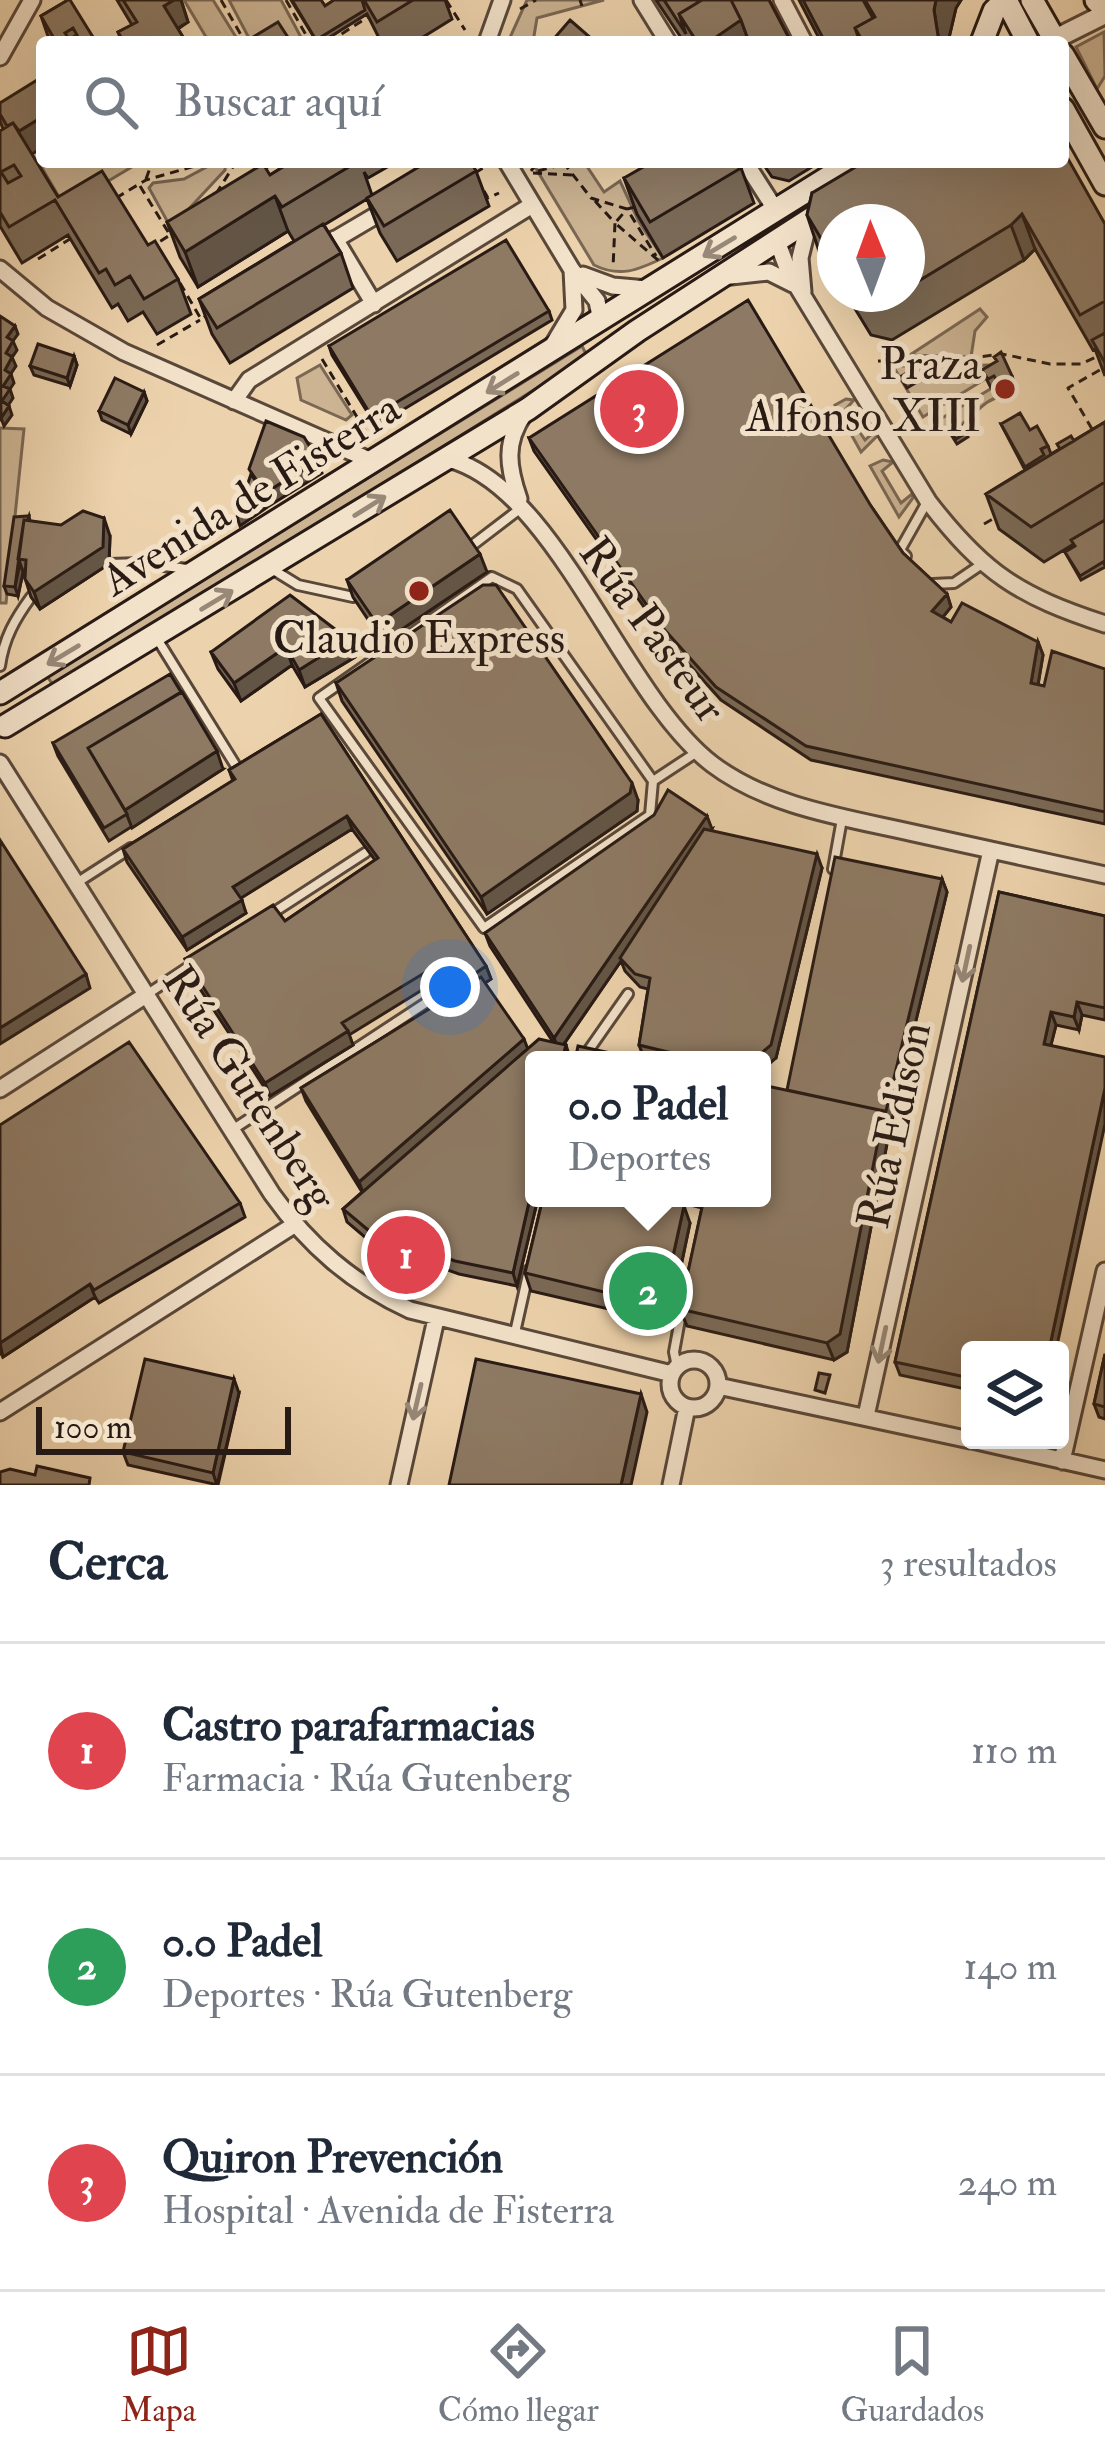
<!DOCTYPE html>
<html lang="es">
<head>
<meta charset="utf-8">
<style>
  body { margin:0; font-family:"IM FELL Double Pica",serif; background:#f2f2f3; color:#1f2937 }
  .controls { position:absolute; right:36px; bottom:36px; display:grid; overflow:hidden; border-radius:12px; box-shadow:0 12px 48px #0002 }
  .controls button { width:108px; height:108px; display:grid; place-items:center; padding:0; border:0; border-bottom:3px solid #e0e1e3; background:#fff; color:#1f2937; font:60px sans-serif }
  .compass { position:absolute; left:817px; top:204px; width:108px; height:108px; border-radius:50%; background:#fff; box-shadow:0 12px 48px #0002; rotate:359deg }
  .scale { position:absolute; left:36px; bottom:30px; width:255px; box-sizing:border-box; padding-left:12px; border:6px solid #281a14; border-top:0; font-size:33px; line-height:42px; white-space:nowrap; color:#281a14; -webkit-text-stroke:9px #f3e2ca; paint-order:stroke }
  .you { position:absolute; left:450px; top:987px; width:42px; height:42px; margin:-30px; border:9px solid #fff; border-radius:50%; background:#1a73e8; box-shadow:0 0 0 18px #1a73e833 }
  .badge { display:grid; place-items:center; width:78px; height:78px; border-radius:50%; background:#8f2418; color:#fff; font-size:39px; font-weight:700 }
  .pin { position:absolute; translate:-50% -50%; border:6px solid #fff; box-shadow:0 3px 12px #0006 }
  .popup { position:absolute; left:525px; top:1051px; width:246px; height:156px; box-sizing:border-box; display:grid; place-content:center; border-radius:12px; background:#fff; filter:drop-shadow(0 3px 9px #0005); font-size:39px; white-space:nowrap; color:#747a83 }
  .popup b { font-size:45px; color:#1f2937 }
  .popup::after { content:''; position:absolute; left:50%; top:100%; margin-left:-24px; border:24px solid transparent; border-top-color:#fff }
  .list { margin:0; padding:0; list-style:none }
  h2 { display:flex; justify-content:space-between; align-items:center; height:156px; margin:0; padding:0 48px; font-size:51px }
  h2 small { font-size:39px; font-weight:400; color:#747a83 }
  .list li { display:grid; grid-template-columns:78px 1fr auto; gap:36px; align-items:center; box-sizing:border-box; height:216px; padding:0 48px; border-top:3px solid #e0e1e3 }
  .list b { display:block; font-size:45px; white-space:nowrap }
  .list p { margin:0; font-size:39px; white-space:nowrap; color:#747a83 }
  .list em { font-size:39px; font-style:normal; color:#747a83 }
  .icon { flex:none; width:66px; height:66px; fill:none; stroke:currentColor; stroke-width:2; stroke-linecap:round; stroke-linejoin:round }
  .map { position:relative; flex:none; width:1105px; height:1485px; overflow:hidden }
  .search { position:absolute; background:#fff; box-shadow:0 12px 48px #0002; left:36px; right:36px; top:36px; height:132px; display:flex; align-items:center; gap:30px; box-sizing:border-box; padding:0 42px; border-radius:12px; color:#747a83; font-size:45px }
  .sheet { height:804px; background:#fff }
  nav { display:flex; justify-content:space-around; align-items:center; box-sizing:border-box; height:168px; border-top:3px solid #e0e1e3; background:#fff; font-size:33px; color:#747a83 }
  nav a { display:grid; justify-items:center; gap:6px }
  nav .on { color:#8f2418 }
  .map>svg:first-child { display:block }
  .green { fill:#ccb493; stroke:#7a6754; stroke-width:3 }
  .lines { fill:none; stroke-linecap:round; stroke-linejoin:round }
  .service-casing { stroke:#59483a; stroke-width:14 }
  .minor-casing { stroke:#59483a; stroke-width:21 }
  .tertiary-casing { stroke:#59483a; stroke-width:24 }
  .secondary-casing { stroke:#281a14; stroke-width:27 }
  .path { stroke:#281a14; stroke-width:3; stroke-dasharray:9 6; stroke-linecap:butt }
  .service { stroke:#f3e2ca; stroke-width:8 }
  .minor { stroke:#f3e2ca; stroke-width:15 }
  .tertiary { stroke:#f3e2ca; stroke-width:18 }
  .secondary { stroke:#f3e2ca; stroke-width:21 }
  .wall { fill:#7a6956; stroke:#281a14; stroke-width:3 }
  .shaded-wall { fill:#635546; stroke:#281a14; stroke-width:3 }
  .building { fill:#8e7a64; stroke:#281a14; stroke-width:3; fill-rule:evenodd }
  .oneway { stroke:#988878 }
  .poi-dot { fill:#8f2418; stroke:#f3e2ca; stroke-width:4.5 }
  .labels { text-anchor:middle; stroke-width:10; stroke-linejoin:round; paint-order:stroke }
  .poi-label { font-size:45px; fill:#281a14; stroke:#f3e2ca; text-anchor:end }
  .street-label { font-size:45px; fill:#281a14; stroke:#f3e2ca }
</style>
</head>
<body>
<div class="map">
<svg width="1105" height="1485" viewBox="0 0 1105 1485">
  <rect width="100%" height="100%" fill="#edd3ad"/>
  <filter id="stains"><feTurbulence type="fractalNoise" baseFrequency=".00167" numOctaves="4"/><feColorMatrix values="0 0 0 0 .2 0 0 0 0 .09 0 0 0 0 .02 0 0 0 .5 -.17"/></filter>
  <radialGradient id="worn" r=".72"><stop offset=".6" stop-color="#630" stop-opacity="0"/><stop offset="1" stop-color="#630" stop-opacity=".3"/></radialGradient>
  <path class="green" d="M184,0H213L239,42H209Z
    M229,0H281L303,41L251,42Z
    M527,0H604L537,18L533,42H508Z
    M1104,32L1105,76L1097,89L1076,47Z
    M52,162H140L65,207L42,168Z
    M216,162H226L225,170L171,228L149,188L153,183L184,179Z
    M532,162H584L604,192L620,181L639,222L663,258C638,270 620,278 594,265Z
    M980,309L987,317L975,331L971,357L910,355Z
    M582,346L586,354L582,360L55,688L47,676Z
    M320,365L352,415L346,420L301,400L297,378Z
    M997,365L1000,370L923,417L893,366Z
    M997,385L1004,395C972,403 977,427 934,433L929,426Z
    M846,399L854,400L845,410L865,440L874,432L877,436L861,452L835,405Z
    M0,428L24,429L6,603H0Z
    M883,460L893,462L882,471L901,503L912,494L913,498L899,517L870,466Z"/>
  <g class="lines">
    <g class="service-casing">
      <path id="service" d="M470,547L521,508
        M906,556L900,550L927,502
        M109,564L142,563L187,569
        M272,569L298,585L353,597
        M492,577L517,589L653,781L650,815L484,928L319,698Z
        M933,584L954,583L982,564
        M156,637L239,771
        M0,666C4,638 15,619 31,597
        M653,781L697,752
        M833,869L842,819
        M78,882L131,848
        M271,914L365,853
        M146,995L193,964
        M590,1055L586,1054L628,994
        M232,1130L450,987
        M514,1337L529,1270
        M677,1367L674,1352L683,1303"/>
    </g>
    <g class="minor-casing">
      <path id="minor" d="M642,0L668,42
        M782,0L804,42
        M487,42L502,0
        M0,57L32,0
        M507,162L572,270L597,301L601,321
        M745,162L777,212
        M335,239L374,304
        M777,241L789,273L928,501C983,573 1019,596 1105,624
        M319,249L392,206
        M0,269L47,308L124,352L374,462
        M583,275L613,286L647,289
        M731,276L769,272L793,284
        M803,292L800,258L809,221
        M553,345L574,310L572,270
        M234,401L249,380L532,205
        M448,459C556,486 621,694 712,764C770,808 849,818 918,834C980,847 1043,862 1105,875
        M519,499C508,467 504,443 524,414
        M0,763L272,1194C309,1246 352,1283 410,1310L672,1374
        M0,1089L146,995
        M670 1384a24 24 0 1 1 48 0a24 24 0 1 1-48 0Z
        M718,1386L970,1440
        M0,1412L294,1225
        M866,1416L991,850
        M972,1440L1105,1470
        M1062,1461L1105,1271
        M399,1485L436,1319
        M671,1485L687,1407"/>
    </g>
    <g class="tertiary-casing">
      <path id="tertiary" d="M1049,42L1105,14"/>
    </g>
    <g class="secondary-casing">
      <path id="secondary" d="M1006,0L1028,42
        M1032,0L1056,42
        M1096,0L1105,9
        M982,42L994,11L1005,0
        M1063,55L1105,127
        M1063,109L1105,184
        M0,693L853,162
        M5,726L528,409L637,331L832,205"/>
    </g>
    <path class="path" d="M221,0L245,42
      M286,0L310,42
      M446,0L465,30
      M580,0L582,6
      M520,9L536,0
      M329,42L368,17
      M262,162L275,175
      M563,162L591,198L627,209L615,223L659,261
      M531,171L538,162
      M538,171L563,164
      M475,173L486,166
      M533,173L572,175
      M146,179L150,168L159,162
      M140,186L170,235L156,244
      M484,191L488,198L499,193
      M216,194L236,162
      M116,198L146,180L209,162
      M595,201L615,223L613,268
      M635,207L627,209L656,256
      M38,259L70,239
      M180,283L201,319L209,314
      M157,345L200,320
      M322,359L369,437
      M878,361H946L1002,354L1050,364H1081L1105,353
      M1092,429L1068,388L1105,367
      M984,524L998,516"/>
    <use href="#service" class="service"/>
    <use href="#minor" class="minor"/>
    <use href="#tertiary" class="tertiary"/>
    <use href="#secondary" class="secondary"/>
  </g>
  <path class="wall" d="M68,0L96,42H50L41,16Z
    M117,0H181L188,22L178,29L186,42H122L118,32L132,25Z
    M291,0H321L325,6L334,0H445L452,19L415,42H381L367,14L322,42H317Z
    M656,0H769L791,42H684Z
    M799,0H961L956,8L948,42H821Z
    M0,103L58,197L148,245L178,279L191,314L157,334L143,312L128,321L118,304L112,308L68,235L22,263L0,226V131L3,129L0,121Z
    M291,162H396L368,178L364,172L372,195L476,171L489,206L397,261L380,233L367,199L324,225L341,253L353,288L230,363L212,334L199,299L294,241L288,231L198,287L180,257L167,222L270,175Z
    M762,162H820L789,181L772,177Z
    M741,168L754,203L663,258L637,214L624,178Z
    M812,193L1105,224V376L1095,349L1093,350L1035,249L1024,260L892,340L871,335L846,294H907V222H835V276L819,251L807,215Z
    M549,311L552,320L376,426L332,355L329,346Z
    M74,356L77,365L70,386L34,375L30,366Z
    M982,370L1015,385L1002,393L997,385L991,388Z
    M144,392L147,401L131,434L102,420L99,411Z
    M1105,422V567L1081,580L1065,552L1074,547V544L1044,562L999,529L986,494L1025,470L1001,424L1030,430L1048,446L1051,454Z
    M966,433L968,437L957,444L952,436Z
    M529,438L871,506L903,553L947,594L951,607L943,617L951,622L1038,642L1043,655L1038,685L1044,686L1105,669V824L811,760L721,700L668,641L534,451Z
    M29,516L30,521L110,536L109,564L40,609L31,597L23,572L18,596L7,594L4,586Z
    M487,572L383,642L353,597L347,580Z
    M348,639L355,657L305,687L292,665L241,701L218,669L211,652Z
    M336,683L638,800L637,811L487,914L342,701Z
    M321,714L486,966L491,979L485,983L527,1049L553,1042L490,946L485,933L712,829L711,831L822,868L776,1058L762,1060L644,1058L639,1045L648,989L640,987L625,971L621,961L564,1044L570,1060H534V1198H538L517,1286L459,1274L389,1249L385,1254L347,1222L343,1209L362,1192L306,1101L301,1088L459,991L448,974L349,1035L353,1045L270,1096L189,972L185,959L285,921L375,860L352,829L240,898L246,913L187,950L127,862L123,849L233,781L229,770Z
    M53,743L223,769L109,841L58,756Z
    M942,879L947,892L890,1128L847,1352L834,1360L687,1326L680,1309L702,1208L668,1199L667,1202L690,1223L669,1323L531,1291L525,1273L543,1198H762L787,1090Z
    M999,892L1105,916V1020L1082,1015L1079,1030L1056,1025L970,1350V1390L900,1375L895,1362Z
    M0,1125L240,1203L245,1217L99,1303L95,1297L3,1357L0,1352Z
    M1105,1354V1419L1099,1417L1094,1404Z
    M239,1393L218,1485L128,1465L123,1452Z"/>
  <path class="shaded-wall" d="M174,0H181L188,22L173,31L164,6Z
    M936,0H961L956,8L948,42H939L934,10Z
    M741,20L749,42H697Z
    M42,117V148L22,160L13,135Z
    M275,196L288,231L198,287L185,252Z
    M1022,214L1035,249L1024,260L1011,225Z
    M15,326L18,334L13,341L17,350L9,362L6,353L7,337Z
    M74,356L77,365L70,386L67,378Z
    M12,357L16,366L8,378L5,370Z
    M11,374L14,383L10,389L13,398L5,410L2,401L3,386Z
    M1012,376L1015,385L1002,393L999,384Z
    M144,392L147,401L131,434L128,425Z
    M9,406L12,415L4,426L1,418Z
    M318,460L322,473L269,506L265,493Z
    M266,497L269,506L240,526L237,517Z
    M104,518L110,536L109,564L40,609L34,592Z
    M480,554L487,572L383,642L377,624Z
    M20,563L23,572L18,596L15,587Z
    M947,594L951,607L937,624L932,611Z
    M348,639L355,657L305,687L299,670Z
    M1038,642L1043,655L1036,696L1031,683Z
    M286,647L292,665L241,701L234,683Z
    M217,751L223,769L132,828L125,810Z
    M632,783L638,800L637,811L487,914L481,897Z
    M347,816L352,829L238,900L233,887Z
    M707,816L712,829L559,1051L554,1038Z
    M817,854L822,868L776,1058L762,1070V1060H753Z
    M942,879L947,892L890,1128L847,1352L834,1360L827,1343Z
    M242,900L246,913L187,950L182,937Z
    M486,966L491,979L463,998L458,985Z
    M86,974L90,988L0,1044V1028Z
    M1077,1002L1082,1015L1079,1030L1074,1017Z
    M1051,1012L1056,1025L1048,1057L1044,1044Z
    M348,1031L353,1045L270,1096L265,1083Z
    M524,1039L529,1052L364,1195L359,1182Z
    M566,1045L570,1058V1060H562Z
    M1105,1088V1124L1056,1350H1049Z
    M534,1180V1198H538L517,1286L513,1273Z
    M684,1206L690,1223L669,1323L662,1306Z
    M384,1235L389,1249L385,1254L380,1240Z
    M90,1284L95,1297L3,1357L0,1343Z
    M234,1379L239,1393L217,1485L213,1473Z
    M641,1394L647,1412L631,1485H621Z"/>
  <path class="building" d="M68,0H70L96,42H56L41,16ZM73,28L77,35L69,39L65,33Z
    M123,0H174L164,6L186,42H124L118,32L137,22Z
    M292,0H321L325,6L334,0H362L365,10L316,40Z
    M364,0H413L377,22Z
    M664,0H702L679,14L686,34Z
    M702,0H731L741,20L709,42H697L679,14Z
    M731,0H769L791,42H749L741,20Z
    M803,0H863L873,18L855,28L860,42H825Z
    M865,0H936L934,10L939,42H863L855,28L875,17Z
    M570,20L592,39L589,42H551Z
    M278,22L291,42H245Z
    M42,77V117L19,131L13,123L7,126L0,114V103Z
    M13,123L58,197L102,171L148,245L155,241L178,279L144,299L130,276L115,285L106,269L99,273L55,200L9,227L0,212V131ZM14,165L21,176L8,183L1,172Z
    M1063,150L1105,224V301L1080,315L1022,214L1011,225L907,288V222H835V262L807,215L812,193L864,162H1063Z
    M291,162H357L282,207L275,196L185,252L167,222L263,164L270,175Z
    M427,162H471L476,171L384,226L367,198Z
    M652,162H738L741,168L650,222L624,178Z
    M323,224L341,253L217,328L199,299Z
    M506,240L549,311L372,417L329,346Z
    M855,294H897L880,305L858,299Z
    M748,300L871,506L903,553L947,594L932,611L951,622L962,603L1038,642L1031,683L1044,686L1052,651L1105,669V812L806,746L716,687L663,628L529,438Z
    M0,316L15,326L7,337L13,341L6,353L12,357L5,370L11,374L3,386L10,389L2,401L9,406L1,418Z
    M1105,333V363L1092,340Z
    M38,344L74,356L67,378L30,366Z
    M1001,352L1012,376L999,384L994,376L988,379L982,370L997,361L994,357Z
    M910,371L917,382L907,388L900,377Z
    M115,378L144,392L128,425L99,411Z
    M1020,413L1030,430L1037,426L1048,446L1041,449L1044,455L1025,467L1001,424Z
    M266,421L304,437L318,460L265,493L249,469Z
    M1105,422V482L1031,527L986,494Z
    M961,425L966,433L956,439L951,432Z
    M1071,436L1074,441L1060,449L1057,444Z
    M251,474L266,497L237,517L245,492Z
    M450,510L480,554L377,624L347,580Z
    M83,511L104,518L103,547L34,592L25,579L26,560L18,559L24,520L61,525Z
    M29,516L28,520H24L15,587L4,586L14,517Z
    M1105,520V565L1103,562L1080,576L1065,552L1075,546L1071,540Z
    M483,585H496L632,783L630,793L481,897L336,683Z
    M290,595L348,639L299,670L286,647L234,683L211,652Z
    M170,674L181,692L88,748L127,814L104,828L53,743Z
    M182,692L217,751L125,810L88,748Z
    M321,714L486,966L458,985L444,961L342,1023L348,1031L265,1083L185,959L273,905L285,921L378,858L347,816L233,887L242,900L182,937L123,849L235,779L229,770Z
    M668,790L707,816L554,1038L485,933L654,815Z
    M704,829L817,854L771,1045L753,1060H701L639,1045L650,978L635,974L620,958Z
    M0,840L86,974L0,1028Z
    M835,857L942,879L885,1115L884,1111L787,1090Z
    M999,892L1105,916V1008L1077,1002L1074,1017L1051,1012L1044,1044L1105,1057V1088L1049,1350H970V1378L895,1362Z
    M481,977L524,1039L359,1182L301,1088Z
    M539,1039L566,1045L562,1060H534V1180L513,1273L455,1261L384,1235L380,1240L343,1209Z
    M129,1042L240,1203L94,1290L90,1284L0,1343V1125Z
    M578,1046L643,1060H575Z
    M762,1085L884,1111L840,1334L827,1343L680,1309L704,1198H762Z
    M543,1198H657V1200L684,1206L662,1306L525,1273Z
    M1105,1354V1407L1094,1404Z
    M145,1359L234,1379L213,1473L123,1452Z
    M476,1359L641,1394L621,1485H449Z
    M819,1373L830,1375L825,1393L815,1390Z
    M37,1466L90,1478L89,1485H0V1472L10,1469L35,1475Z"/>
  <defs><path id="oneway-shaft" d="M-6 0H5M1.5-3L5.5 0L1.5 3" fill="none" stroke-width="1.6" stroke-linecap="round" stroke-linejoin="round" transform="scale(3)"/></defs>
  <g class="oneway">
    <use href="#oneway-shaft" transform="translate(719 247) rotate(149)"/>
    <use href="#oneway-shaft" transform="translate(502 383) rotate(148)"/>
    <use href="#oneway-shaft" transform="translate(370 506) rotate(-32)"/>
    <use href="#oneway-shaft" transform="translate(217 600) rotate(-31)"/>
    <use href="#oneway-shaft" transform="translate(63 655) rotate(149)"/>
    <use href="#oneway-shaft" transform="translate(966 964) rotate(102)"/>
    <use href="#oneway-shaft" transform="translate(882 1345) rotate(102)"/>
    <use href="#oneway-shaft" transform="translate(417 1402) rotate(103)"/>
  </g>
  <g class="poi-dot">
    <circle cx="1005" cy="389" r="12"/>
    <circle cx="419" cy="591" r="12"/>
  </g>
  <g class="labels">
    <g class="poi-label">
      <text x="981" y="379">Praza<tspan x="981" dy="52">Alfonso XIII</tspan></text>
      <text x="419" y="653" text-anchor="middle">Claudio Express</text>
    </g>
    <g class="street-label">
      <text transform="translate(250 493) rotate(-32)" y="16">Avenida de Fisterra</text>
      <text transform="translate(654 629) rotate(54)" y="16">Rúa Pasteur</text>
      <text transform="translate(251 1087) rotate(57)" y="16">Rúa Gutenberg</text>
      <text transform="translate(893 1125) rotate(-78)" y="16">Rúa Edison</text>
    </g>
  </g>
  <rect width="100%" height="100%" filter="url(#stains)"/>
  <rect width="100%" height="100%" fill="url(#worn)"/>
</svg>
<div class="controls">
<button><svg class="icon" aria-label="layers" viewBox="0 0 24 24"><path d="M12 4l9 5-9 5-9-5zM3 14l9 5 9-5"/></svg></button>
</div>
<svg class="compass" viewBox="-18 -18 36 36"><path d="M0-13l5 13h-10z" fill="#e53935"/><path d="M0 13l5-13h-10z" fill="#747a83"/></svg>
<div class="scale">100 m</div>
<div class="you"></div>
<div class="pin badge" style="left:406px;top:1255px;background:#e0444e">1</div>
<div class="pin badge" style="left:648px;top:1291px;background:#2e9e5b">2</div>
<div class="popup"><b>0.0 Padel</b>Deportes</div>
<div class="pin badge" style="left:639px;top:409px;background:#e0444e">3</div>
<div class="search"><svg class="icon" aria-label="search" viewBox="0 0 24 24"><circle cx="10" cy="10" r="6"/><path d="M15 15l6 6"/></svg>Buscar aquí</div>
</div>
<section class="sheet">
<h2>Cerca<small>3 resultados</small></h2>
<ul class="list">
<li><span class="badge" style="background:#e0444e">1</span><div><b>Castro parafarmacias</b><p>Farmacia · Rúa Gutenberg</p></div><em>110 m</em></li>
<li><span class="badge" style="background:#2e9e5b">2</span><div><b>0.0 Padel</b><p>Deportes · Rúa Gutenberg</p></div><em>140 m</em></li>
<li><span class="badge" style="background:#e0444e">3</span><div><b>Quiron Prevención</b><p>Hospital · Avenida de Fisterra</p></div><em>240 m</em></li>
</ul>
</section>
<nav>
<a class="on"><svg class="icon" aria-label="map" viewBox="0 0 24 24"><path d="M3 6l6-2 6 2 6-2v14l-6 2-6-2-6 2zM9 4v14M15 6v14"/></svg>Mapa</a>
<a><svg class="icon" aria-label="directions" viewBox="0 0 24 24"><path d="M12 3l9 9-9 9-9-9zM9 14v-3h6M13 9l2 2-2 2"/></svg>Cómo llegar</a>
<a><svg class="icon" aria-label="saved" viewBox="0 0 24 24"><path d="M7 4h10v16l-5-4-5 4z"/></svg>Guardados</a>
</nav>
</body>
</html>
